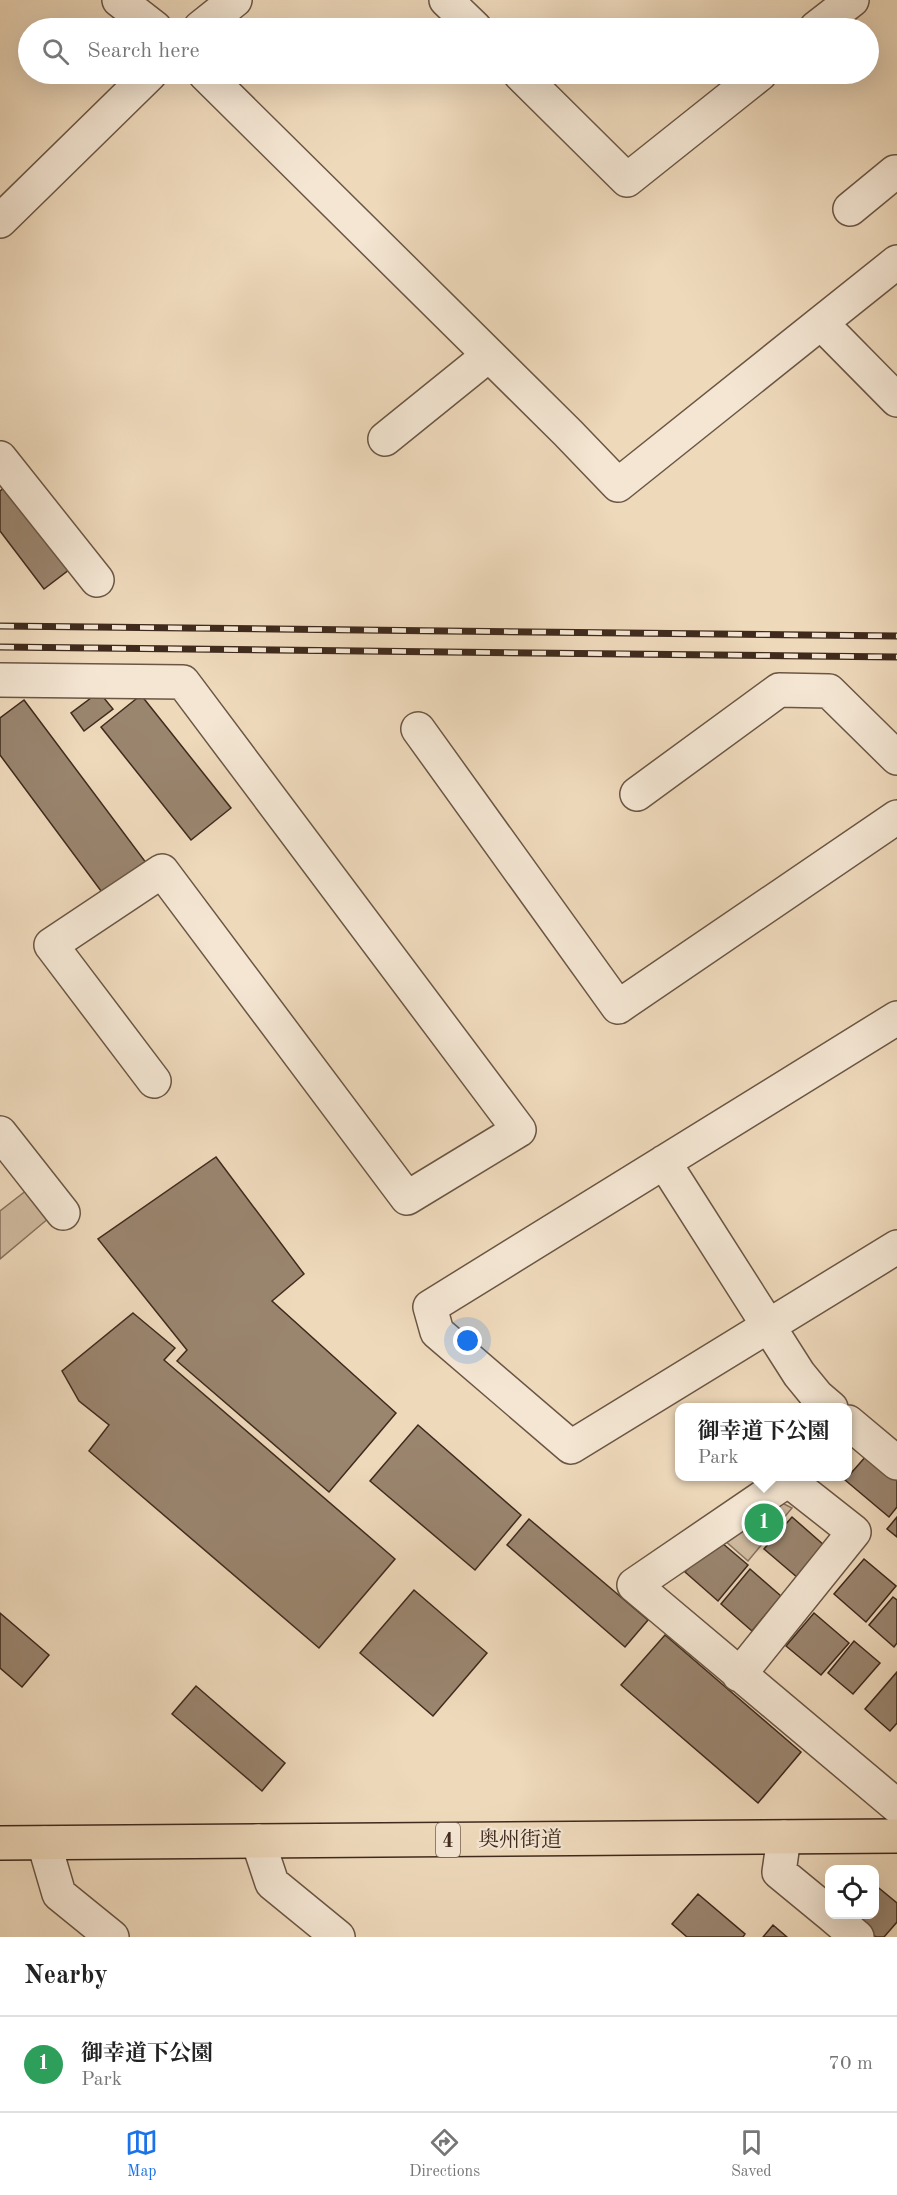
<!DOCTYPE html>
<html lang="en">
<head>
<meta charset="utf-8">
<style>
  body { margin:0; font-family:"Old Standard TT","Noto Serif JP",serif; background:#f2f2f2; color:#222 }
  .controls { position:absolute; right:18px; bottom:18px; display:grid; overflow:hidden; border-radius:12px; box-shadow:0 6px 24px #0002 }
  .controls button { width:54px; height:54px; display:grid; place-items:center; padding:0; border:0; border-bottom:2px solid #e0e0e0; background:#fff; color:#222; font:30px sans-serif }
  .you { position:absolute; left:468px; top:1341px; width:21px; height:21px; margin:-15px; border:4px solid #fff; border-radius:50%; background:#1a73e8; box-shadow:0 0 0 9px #1a73e833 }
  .badge { display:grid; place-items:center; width:39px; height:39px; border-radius:50%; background:#1a73e8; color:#fff; font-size:20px; font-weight:700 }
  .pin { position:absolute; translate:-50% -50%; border:3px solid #fff; box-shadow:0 2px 6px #0006 }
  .popup { position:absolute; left:675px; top:1403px; width:177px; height:78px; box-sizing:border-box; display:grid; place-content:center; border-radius:12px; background:#fff; filter:drop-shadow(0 2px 4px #0005); font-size:20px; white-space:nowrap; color:#767676 }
  .popup b { font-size:22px; color:#222 }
  .popup::after { content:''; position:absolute; left:50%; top:100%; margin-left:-12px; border:12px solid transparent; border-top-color:#fff }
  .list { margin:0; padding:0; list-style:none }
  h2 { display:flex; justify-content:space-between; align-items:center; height:78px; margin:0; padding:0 24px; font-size:26px }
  h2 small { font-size:20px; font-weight:400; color:#767676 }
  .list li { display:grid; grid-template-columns:39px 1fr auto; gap:18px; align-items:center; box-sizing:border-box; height:96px; padding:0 24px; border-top:2px solid #e0e0e0 }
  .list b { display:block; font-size:22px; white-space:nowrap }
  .list p { margin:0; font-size:20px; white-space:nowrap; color:#767676 }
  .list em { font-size:20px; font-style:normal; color:#767676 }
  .icon { flex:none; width:33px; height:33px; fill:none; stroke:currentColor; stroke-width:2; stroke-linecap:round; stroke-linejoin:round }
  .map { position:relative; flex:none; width:897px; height:1937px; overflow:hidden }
  .search { position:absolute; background:#fff; box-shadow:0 6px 24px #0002; left:18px; right:18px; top:18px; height:66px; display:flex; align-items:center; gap:15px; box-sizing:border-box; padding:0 21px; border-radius:33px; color:#767676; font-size:22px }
  .sheet { height:174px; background:#fff }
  nav { display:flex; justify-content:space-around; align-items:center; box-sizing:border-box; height:84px; border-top:2px solid #e0e0e0; background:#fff; font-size:16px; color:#767676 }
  nav a { display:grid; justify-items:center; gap:3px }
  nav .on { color:#1a73e8 }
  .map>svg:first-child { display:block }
  .green { fill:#d0bba0; stroke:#88725e; stroke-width:1.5 }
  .building { fill:#9a856f; stroke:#3f2a1d; stroke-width:1.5 }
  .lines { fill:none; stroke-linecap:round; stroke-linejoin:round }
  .street-casing { stroke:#6b5644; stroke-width:36 }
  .highway-casing { stroke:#3f2a1d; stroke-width:36 }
  .street { stroke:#f4e6d3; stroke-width:33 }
  .highway { stroke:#eed9bb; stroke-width:33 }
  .rail-casing { stroke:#3f2a1d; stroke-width:7 }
  .rail { stroke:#f4e6d3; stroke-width:4.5; stroke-dasharray:14; stroke-linecap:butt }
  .labels { text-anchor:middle; stroke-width:4.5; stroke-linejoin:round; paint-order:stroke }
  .shield { fill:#f4e6d3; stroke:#756254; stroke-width:1.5 }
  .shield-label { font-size:20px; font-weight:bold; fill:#3f2a1d }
  .street-label { font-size:21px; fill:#3f2a1d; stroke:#f4e6d3 }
</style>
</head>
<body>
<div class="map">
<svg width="897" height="1937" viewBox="0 0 897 1937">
  <rect width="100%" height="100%" fill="#eed9bb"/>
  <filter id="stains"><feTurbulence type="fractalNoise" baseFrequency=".00333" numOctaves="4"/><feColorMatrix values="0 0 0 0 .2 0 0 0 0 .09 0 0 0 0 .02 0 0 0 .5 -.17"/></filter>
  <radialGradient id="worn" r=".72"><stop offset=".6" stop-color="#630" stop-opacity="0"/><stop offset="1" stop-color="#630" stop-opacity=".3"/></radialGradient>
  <path class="green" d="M27,1190L49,1218L0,1259V1211Z
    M782,1503L792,1508L748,1561L723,1539Z"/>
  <path class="building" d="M7,486L70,569L44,589L0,531V491Z
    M99,692L113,709L84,731L71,713Z
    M141,695L231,808L191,840L101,727Z
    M24,700L147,864L104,895L0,755V718Z
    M216,1157L304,1274L272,1301L396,1413L329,1492L177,1361L187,1350L98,1239Z
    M133,1313L175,1348L164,1360L395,1559L319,1648L89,1451L109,1425L79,1401L62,1371Z
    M418,1425L521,1515L475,1570L370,1481Z
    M867,1455L897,1481V1507L889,1517L845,1480Z
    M792,1517L825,1546L798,1578L764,1549Z
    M897,1517V1537L887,1529Z
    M529,1519L648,1620L625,1647L507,1545Z
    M715,1537L748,1565L718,1601L685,1572Z
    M864,1559L896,1586L866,1622L834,1594Z
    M750,1569L781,1596L752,1631L721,1604Z
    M414,1590L487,1653L433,1716L360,1653Z
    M893,1597L897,1600V1643L894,1647L869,1625Z
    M0,1613L49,1655L22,1687L0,1668Z
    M814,1613L849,1643L821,1675L786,1646Z
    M665,1635L801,1752L758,1803L621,1685Z
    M854,1641L880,1663L853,1694L828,1673Z
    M897,1672V1723L890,1731L865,1709Z
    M196,1686L285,1763L262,1791L172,1714Z
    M874,1884L897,1903V1922L884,1937H876L850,1914H874Z
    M698,1894L745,1934L743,1937H687L672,1924Z
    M773,1925L787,1937H763Z"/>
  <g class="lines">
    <g class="street-casing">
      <path id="street" d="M119,0L155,28
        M446,0L475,28
        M200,28L235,0
        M816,28L852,0
        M205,74L568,433L618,485L897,262
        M520,74L627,180L760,74
        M850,209L895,172L897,175
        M0,221L150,74
        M821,323L897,400
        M385,439L489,355
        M0,458L97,580
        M0,680L183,682L519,1130L407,1198L162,871L51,945L154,1081
        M418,729L618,1007L897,817
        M637,794L779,690L829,691L897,758
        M897,1018L430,1307L437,1332L571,1447L897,1247
        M0,1133L63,1213
        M664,1162L799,1374L817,1396L831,1408
        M848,1422L897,1463
        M739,1675L854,1532L788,1480L634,1585L897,1806
        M784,1837L779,1872L830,1914
        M258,1841L272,1883L338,1937
        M44,1843L59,1894L112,1937
        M830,1914L857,1937"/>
    </g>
    <g class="highway-casing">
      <path id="highway" d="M0,1843L897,1836"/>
    </g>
    <use href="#street" class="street"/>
    <use href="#highway" class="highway"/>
    <g class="rail-casing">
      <path id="rail" d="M0,626L897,636
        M0,647L897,657"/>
    </g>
    <use href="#rail" class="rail"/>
  </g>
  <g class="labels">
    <rect class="shield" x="436" y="1823" width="24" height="34" rx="4.5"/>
    <g class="shield-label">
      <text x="448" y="1847">4</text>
    </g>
    <g class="street-label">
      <text x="520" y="1846">奥州街道</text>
    </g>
  </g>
  <rect width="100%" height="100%" filter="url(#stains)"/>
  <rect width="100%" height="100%" fill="url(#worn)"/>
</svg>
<div class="controls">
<button><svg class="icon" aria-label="locate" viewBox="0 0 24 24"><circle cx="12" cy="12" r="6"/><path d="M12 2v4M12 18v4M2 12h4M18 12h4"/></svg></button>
</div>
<div class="you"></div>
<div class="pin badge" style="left:764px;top:1523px;background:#2e9e5b">1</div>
<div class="popup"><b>御幸道下公園</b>Park</div>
<div class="search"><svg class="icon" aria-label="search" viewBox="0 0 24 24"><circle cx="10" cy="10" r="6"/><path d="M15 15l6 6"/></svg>Search here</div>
</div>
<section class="sheet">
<h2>Nearby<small></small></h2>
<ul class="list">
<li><span class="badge" style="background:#2e9e5b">1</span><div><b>御幸道下公園</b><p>Park</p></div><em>70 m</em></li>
</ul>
</section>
<nav>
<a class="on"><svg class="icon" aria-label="map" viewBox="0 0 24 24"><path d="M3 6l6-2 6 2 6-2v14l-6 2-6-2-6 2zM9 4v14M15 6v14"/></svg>Map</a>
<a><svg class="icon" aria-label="directions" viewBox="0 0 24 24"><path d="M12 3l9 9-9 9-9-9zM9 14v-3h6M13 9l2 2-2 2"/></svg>Directions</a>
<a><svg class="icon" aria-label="saved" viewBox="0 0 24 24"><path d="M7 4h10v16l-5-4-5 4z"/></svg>Saved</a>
</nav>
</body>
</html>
